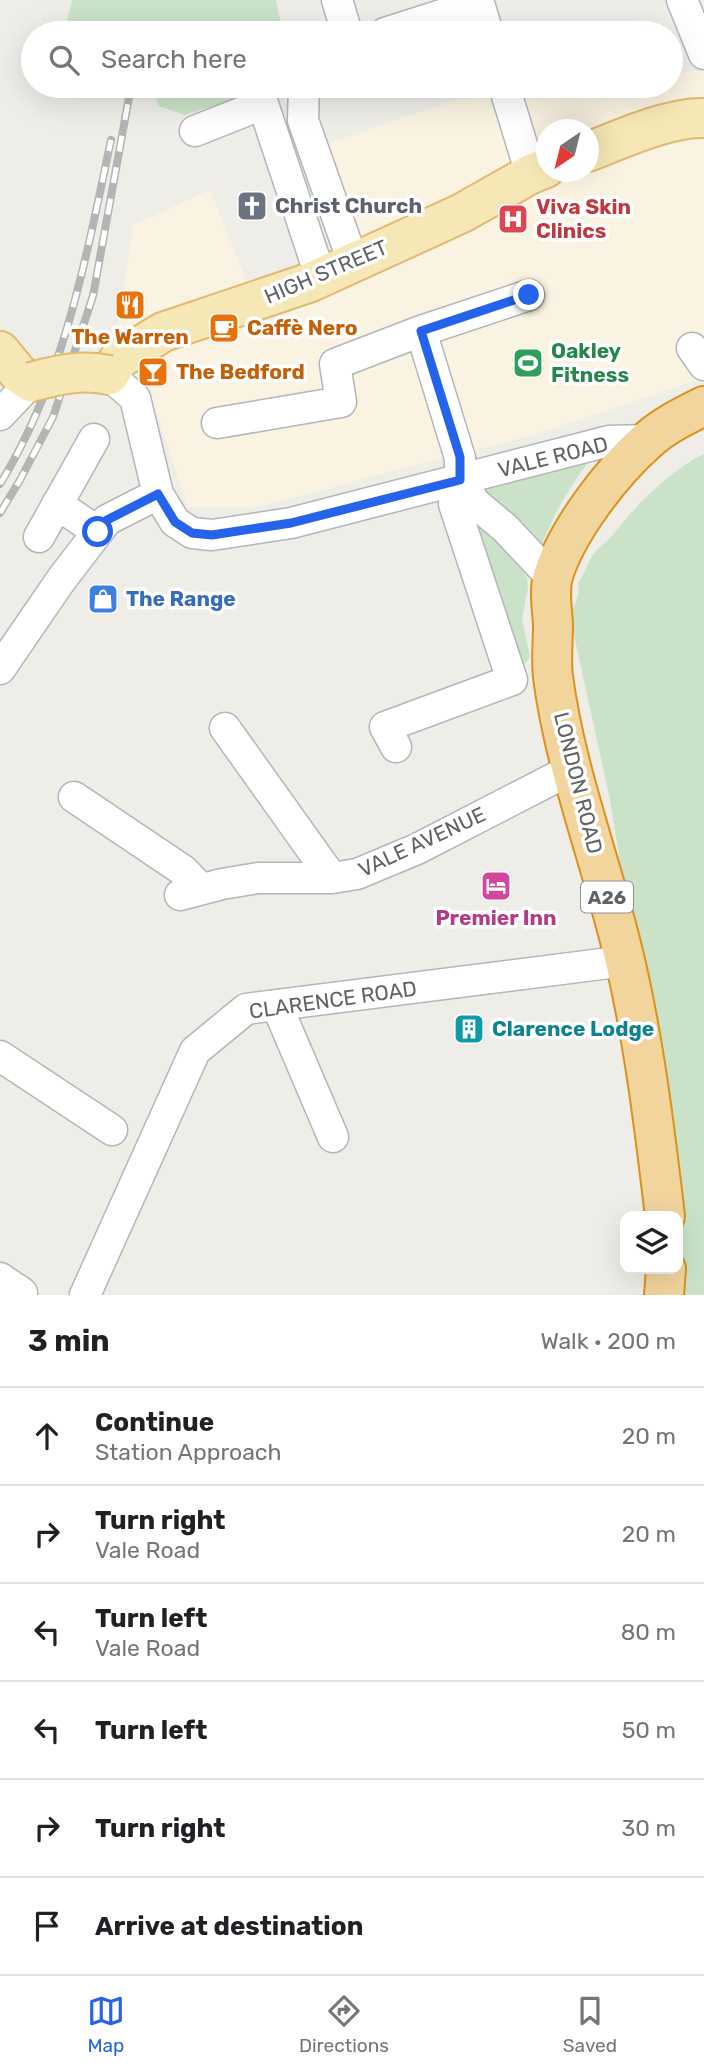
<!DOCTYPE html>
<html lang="en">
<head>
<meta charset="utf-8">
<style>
  body { margin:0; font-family:Rubik,sans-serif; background:#f2f2f2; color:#202124 }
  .controls { position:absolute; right:21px; bottom:21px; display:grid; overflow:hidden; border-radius:14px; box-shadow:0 7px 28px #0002 }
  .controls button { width:63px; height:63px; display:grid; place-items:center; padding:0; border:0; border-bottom:2px solid #e0e0e0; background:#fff; color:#202124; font:35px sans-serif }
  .compass { position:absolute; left:536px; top:119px; width:63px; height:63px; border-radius:50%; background:#fff; box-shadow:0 7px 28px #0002; rotate:215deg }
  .stop { position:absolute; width:21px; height:21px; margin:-16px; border:5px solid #2563eb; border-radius:50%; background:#fff }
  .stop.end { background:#2563eb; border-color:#fff; box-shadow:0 2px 7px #0008 }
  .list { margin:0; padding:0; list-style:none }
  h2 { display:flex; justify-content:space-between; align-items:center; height:91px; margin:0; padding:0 28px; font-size:30px }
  h2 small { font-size:23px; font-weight:400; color:#757577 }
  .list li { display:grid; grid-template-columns:46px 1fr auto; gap:21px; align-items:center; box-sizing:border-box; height:98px; padding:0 28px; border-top:2px solid #e0e0e0 }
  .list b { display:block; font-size:26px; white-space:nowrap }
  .list p { margin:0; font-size:23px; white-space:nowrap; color:#757577 }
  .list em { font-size:23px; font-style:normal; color:#757577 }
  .icon { flex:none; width:38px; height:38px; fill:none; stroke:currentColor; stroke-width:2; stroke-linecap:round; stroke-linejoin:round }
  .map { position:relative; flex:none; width:704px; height:1295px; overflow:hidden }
  .search { position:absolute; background:#fff; box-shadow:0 7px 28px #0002; left:21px; right:21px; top:21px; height:77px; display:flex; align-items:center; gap:18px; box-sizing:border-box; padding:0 24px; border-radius:38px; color:#757577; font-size:26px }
  .sheet { height:679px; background:#fff }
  nav { display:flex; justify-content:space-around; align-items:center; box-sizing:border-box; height:98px; border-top:2px solid #e0e0e0; background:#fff; font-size:19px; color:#757577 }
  nav a { display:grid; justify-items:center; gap:4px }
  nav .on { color:#2563eb }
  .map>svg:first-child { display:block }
  .commercial { fill:#faf3e2; fill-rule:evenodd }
  .green { fill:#cae3c8 }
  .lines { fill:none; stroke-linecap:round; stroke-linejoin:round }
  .minor-casing { stroke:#b3b5b8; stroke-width:33 }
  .major-casing { stroke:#e1b96f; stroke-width:42 }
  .highway-casing { stroke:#db911c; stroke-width:42 }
  .minor { stroke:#fff; stroke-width:30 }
  .major { stroke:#f6e7b6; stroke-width:38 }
  .highway { stroke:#f1d59d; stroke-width:38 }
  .rail-casing { stroke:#b3b4b4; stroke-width:8 }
  .rail { stroke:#fff; stroke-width:5; stroke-dasharray:16; stroke-linecap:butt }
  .major-bridge-casing { stroke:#e1b96f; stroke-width:42; stroke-linecap:butt }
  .major-bridge { stroke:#f6e7b6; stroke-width:38 }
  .route { stroke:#2563eb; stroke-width:9 }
  .labels { text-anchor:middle; stroke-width:7; stroke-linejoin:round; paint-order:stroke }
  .shield { fill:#fff; stroke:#8f9294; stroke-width:2 }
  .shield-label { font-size:19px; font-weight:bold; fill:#5f6366 }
  .worship-label { font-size:21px; font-weight:bold; fill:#5b616d; stroke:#fff; text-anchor:start }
  .health-label { font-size:21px; font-weight:bold; fill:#be3a42; stroke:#fff; text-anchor:start }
  .street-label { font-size:21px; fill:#5f6366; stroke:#fff }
  .food-label { font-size:21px; font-weight:bold; fill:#c56008; stroke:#fff; text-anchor:start }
  .leisure-label { font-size:21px; font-weight:bold; fill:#27864d; stroke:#fff; text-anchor:start }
  .shop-label { font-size:21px; font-weight:bold; fill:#366cbe; stroke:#fff; text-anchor:start }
  .hotel-label { font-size:21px; font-weight:bold; fill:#b23c85; stroke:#fff }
  .culture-label { font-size:21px; font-weight:bold; fill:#0d838f; stroke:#fff; text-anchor:start }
</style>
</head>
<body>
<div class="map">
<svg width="704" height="1295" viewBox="0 0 704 1295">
  <rect width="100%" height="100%" fill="#efede8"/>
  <path class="commercial" d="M704,70V378L536,434L256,507H188L149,390L117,336L133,225L210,190L263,324L367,277L318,147L455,100L574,86H671V74ZM546,130H588V172H546Z"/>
  <path class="green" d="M72,0H276L283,33H82L67,20Z
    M149,86H275L185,115L159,106Z
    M704,454V1295H669L687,1279L610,800L570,617L579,592L578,583C585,574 587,563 593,555C598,548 606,542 612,536C635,506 670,470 704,454Z
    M589,461C568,490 552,516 540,550L481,491L482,484Z
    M467,510L514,553L527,578L528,588L522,619L530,657L519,672Z"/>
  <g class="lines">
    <g class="minor-casing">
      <path id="minor" d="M337,0L347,33
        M478,0L488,33
        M682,0L704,54
        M385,33L479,3
        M304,86L303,120L353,262
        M504,86L531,174
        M195,131L263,104L321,278
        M692,348L704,365
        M109,375L135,398L158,494L175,522L192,533L212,535L291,523L609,441L647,440
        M0,415L31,382
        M217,423L341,402L335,364L421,331L529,295
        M460,480L475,503L505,528L552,578
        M57,504L98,532
        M39,537L94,439
        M0,669L61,580L107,520L158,494
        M225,728L332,878
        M396,747L385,727L512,680L454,504L460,480V458L421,331
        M74,797L184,871L201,889
        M180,895L222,884L258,878H332L357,874L417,849L572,769
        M277,1006L333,1137
        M0,1056L112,1130
        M0,1278L22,1293
        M85,1295L195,1051L246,1009L625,961"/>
    </g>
    <g class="major-casing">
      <path id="major" d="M588,152C621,139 669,117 704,118
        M0,351L19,374L31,382
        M109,375L119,359L163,332L311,282L462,213L531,174L546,168"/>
    </g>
    <g class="highway-casing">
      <path id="highway" d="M665,1216C655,1132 645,1048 626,965C604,868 566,775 553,677C551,660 553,641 553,624C552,609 549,590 553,576C566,532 611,473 646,442C663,426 684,416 704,406
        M664,1295L666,1269"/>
    </g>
    <use href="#minor" class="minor"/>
    <use href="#major" class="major"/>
    <use href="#highway" class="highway"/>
    <g class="rail-casing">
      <path id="rail" d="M0,484C64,380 86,258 111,140
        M0,513L20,480L53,417L93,296L131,86"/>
    </g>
    <use href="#rail" class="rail"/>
    <g class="major-bridge-casing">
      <path id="major-bridge" d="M31,382C57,375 82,369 109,375"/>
    </g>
    <use href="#major-bridge" class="major-bridge"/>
  </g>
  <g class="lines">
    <path class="route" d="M98,532L107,520L158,494L175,522L192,533L212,535L291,523L460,480V457L421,331L529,295"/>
  </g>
  <defs>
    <g id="church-square" transform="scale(1.575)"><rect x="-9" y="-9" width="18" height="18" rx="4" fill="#6b7280" stroke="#fff"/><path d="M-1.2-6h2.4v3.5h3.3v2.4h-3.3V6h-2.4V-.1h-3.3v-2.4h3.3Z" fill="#fff"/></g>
    <g id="hospital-square" transform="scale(1.575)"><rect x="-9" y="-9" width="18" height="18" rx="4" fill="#e0444e" stroke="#fff"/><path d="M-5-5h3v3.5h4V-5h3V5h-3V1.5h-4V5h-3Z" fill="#fff"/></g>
    <g id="restaurant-square" transform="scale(1.575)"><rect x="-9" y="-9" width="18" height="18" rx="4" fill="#e8710a" stroke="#fff"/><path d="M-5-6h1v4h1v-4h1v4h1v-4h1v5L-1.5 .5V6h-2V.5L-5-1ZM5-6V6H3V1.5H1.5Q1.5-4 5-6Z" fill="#fff"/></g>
    <g id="cafe-square" transform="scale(1.575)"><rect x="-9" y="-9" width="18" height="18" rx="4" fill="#e8710a" stroke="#fff"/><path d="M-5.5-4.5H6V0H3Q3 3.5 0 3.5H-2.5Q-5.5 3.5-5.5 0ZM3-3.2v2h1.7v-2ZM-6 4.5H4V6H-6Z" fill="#fff"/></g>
    <g id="stadium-square" transform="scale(1.575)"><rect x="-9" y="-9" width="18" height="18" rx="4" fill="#2e9e5b" stroke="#fff"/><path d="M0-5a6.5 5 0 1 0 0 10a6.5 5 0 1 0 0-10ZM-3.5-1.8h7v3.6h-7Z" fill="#fff"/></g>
    <g id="bar-square" transform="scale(1.575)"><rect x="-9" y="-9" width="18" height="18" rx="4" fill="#e8710a" stroke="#fff"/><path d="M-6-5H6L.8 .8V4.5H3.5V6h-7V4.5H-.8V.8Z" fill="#fff"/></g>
    <g id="shop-square" transform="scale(1.575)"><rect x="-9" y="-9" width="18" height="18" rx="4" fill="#3f7fe0" stroke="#fff"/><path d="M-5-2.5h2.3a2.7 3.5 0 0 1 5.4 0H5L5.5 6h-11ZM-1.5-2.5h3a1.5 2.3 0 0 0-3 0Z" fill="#fff"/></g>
    <g id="hotel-square" transform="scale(1.575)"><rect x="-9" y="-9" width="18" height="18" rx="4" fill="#d1479c" stroke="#fff"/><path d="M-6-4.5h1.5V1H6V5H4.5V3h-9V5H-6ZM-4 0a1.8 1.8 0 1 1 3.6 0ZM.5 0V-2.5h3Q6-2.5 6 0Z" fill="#fff"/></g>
    <g id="building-square" transform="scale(1.575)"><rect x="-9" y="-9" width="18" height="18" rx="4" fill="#0f9aa8" stroke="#fff"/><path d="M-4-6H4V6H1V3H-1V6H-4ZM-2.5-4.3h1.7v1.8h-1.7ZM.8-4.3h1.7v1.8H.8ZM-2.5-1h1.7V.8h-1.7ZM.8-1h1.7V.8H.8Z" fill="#fff"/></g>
  </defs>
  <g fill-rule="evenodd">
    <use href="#church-square" x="252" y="206"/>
    <use href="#hospital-square" x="513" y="219"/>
    <use href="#restaurant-square" x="130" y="305"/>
    <use href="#cafe-square" x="224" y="328"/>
    <use href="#stadium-square" x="528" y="363"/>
    <use href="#bar-square" x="153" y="372"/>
    <use href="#shop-square" x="103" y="599"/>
    <use href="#hotel-square" x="496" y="886"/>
    <use href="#building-square" x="469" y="1029"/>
  </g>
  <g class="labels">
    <rect class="shield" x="581" y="881.5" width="52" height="31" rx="5"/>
    <g class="shield-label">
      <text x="607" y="904">A26</text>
    </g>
    <g class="worship-label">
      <text x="275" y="213">Christ Church</text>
    </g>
    <g class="health-label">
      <text x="536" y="214">Viva Skin<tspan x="536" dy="24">Clinics</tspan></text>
    </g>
    <g class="street-label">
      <text transform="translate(326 272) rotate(-23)" y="7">HIGH STREET</text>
      <text transform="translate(553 457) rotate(-14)" y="7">VALE ROAD</text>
      <text transform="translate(578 783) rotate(76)" y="7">LONDON ROAD</text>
      <text transform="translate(422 842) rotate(-25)" y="7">VALE AVENUE</text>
      <text transform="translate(333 1000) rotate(-8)" y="7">CLARENCE ROAD</text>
    </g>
    <g class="food-label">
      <text x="247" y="335">Caffè Nero</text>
      <text x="130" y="344" text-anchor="middle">The Warren</text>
      <text x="176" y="379">The Bedford</text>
    </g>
    <g class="leisure-label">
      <text x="551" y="358">Oakley<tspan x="551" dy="24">Fitness</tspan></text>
    </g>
    <g class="shop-label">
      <text x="126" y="606">The Range</text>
    </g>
    <g class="hotel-label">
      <text x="496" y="925">Premier Inn</text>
    </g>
    <g class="culture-label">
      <text x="492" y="1036">Clarence Lodge</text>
    </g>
  </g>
</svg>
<div class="controls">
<button><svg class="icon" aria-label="layers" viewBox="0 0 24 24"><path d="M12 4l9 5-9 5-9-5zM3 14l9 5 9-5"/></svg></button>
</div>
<svg class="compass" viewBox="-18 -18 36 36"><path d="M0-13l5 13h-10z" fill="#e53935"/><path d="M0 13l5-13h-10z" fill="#757577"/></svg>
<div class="stop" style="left:98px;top:532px"></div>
<div class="stop end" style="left:529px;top:295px"></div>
<div class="search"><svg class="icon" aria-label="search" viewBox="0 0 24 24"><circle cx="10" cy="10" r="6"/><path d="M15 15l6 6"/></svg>Search here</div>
</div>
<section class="sheet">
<h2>3 min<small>Walk · 200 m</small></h2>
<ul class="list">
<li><svg class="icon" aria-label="ahead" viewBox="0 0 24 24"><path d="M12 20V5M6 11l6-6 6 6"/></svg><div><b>Continue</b><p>Station Approach</p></div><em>20 m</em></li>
<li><svg class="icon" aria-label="right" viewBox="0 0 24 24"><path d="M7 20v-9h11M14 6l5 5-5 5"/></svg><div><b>Turn right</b><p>Vale Road</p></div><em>20 m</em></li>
<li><svg class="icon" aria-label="left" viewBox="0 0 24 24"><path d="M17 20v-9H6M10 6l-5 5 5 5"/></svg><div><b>Turn left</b><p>Vale Road</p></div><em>80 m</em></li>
<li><svg class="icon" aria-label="left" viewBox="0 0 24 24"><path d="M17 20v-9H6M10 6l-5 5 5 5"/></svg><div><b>Turn left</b></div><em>50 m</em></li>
<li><svg class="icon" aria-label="right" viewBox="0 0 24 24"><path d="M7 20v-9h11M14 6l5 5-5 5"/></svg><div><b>Turn right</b></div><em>30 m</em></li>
<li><svg class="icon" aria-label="arrive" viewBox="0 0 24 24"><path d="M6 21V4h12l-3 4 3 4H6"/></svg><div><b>Arrive at destination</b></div></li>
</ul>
</section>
<nav>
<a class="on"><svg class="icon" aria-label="map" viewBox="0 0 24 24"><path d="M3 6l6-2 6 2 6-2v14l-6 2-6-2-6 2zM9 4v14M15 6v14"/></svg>Map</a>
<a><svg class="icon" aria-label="directions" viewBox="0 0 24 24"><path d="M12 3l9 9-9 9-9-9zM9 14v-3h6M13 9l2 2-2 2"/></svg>Directions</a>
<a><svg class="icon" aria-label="saved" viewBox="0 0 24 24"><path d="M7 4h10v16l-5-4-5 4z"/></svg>Saved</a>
</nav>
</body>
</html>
